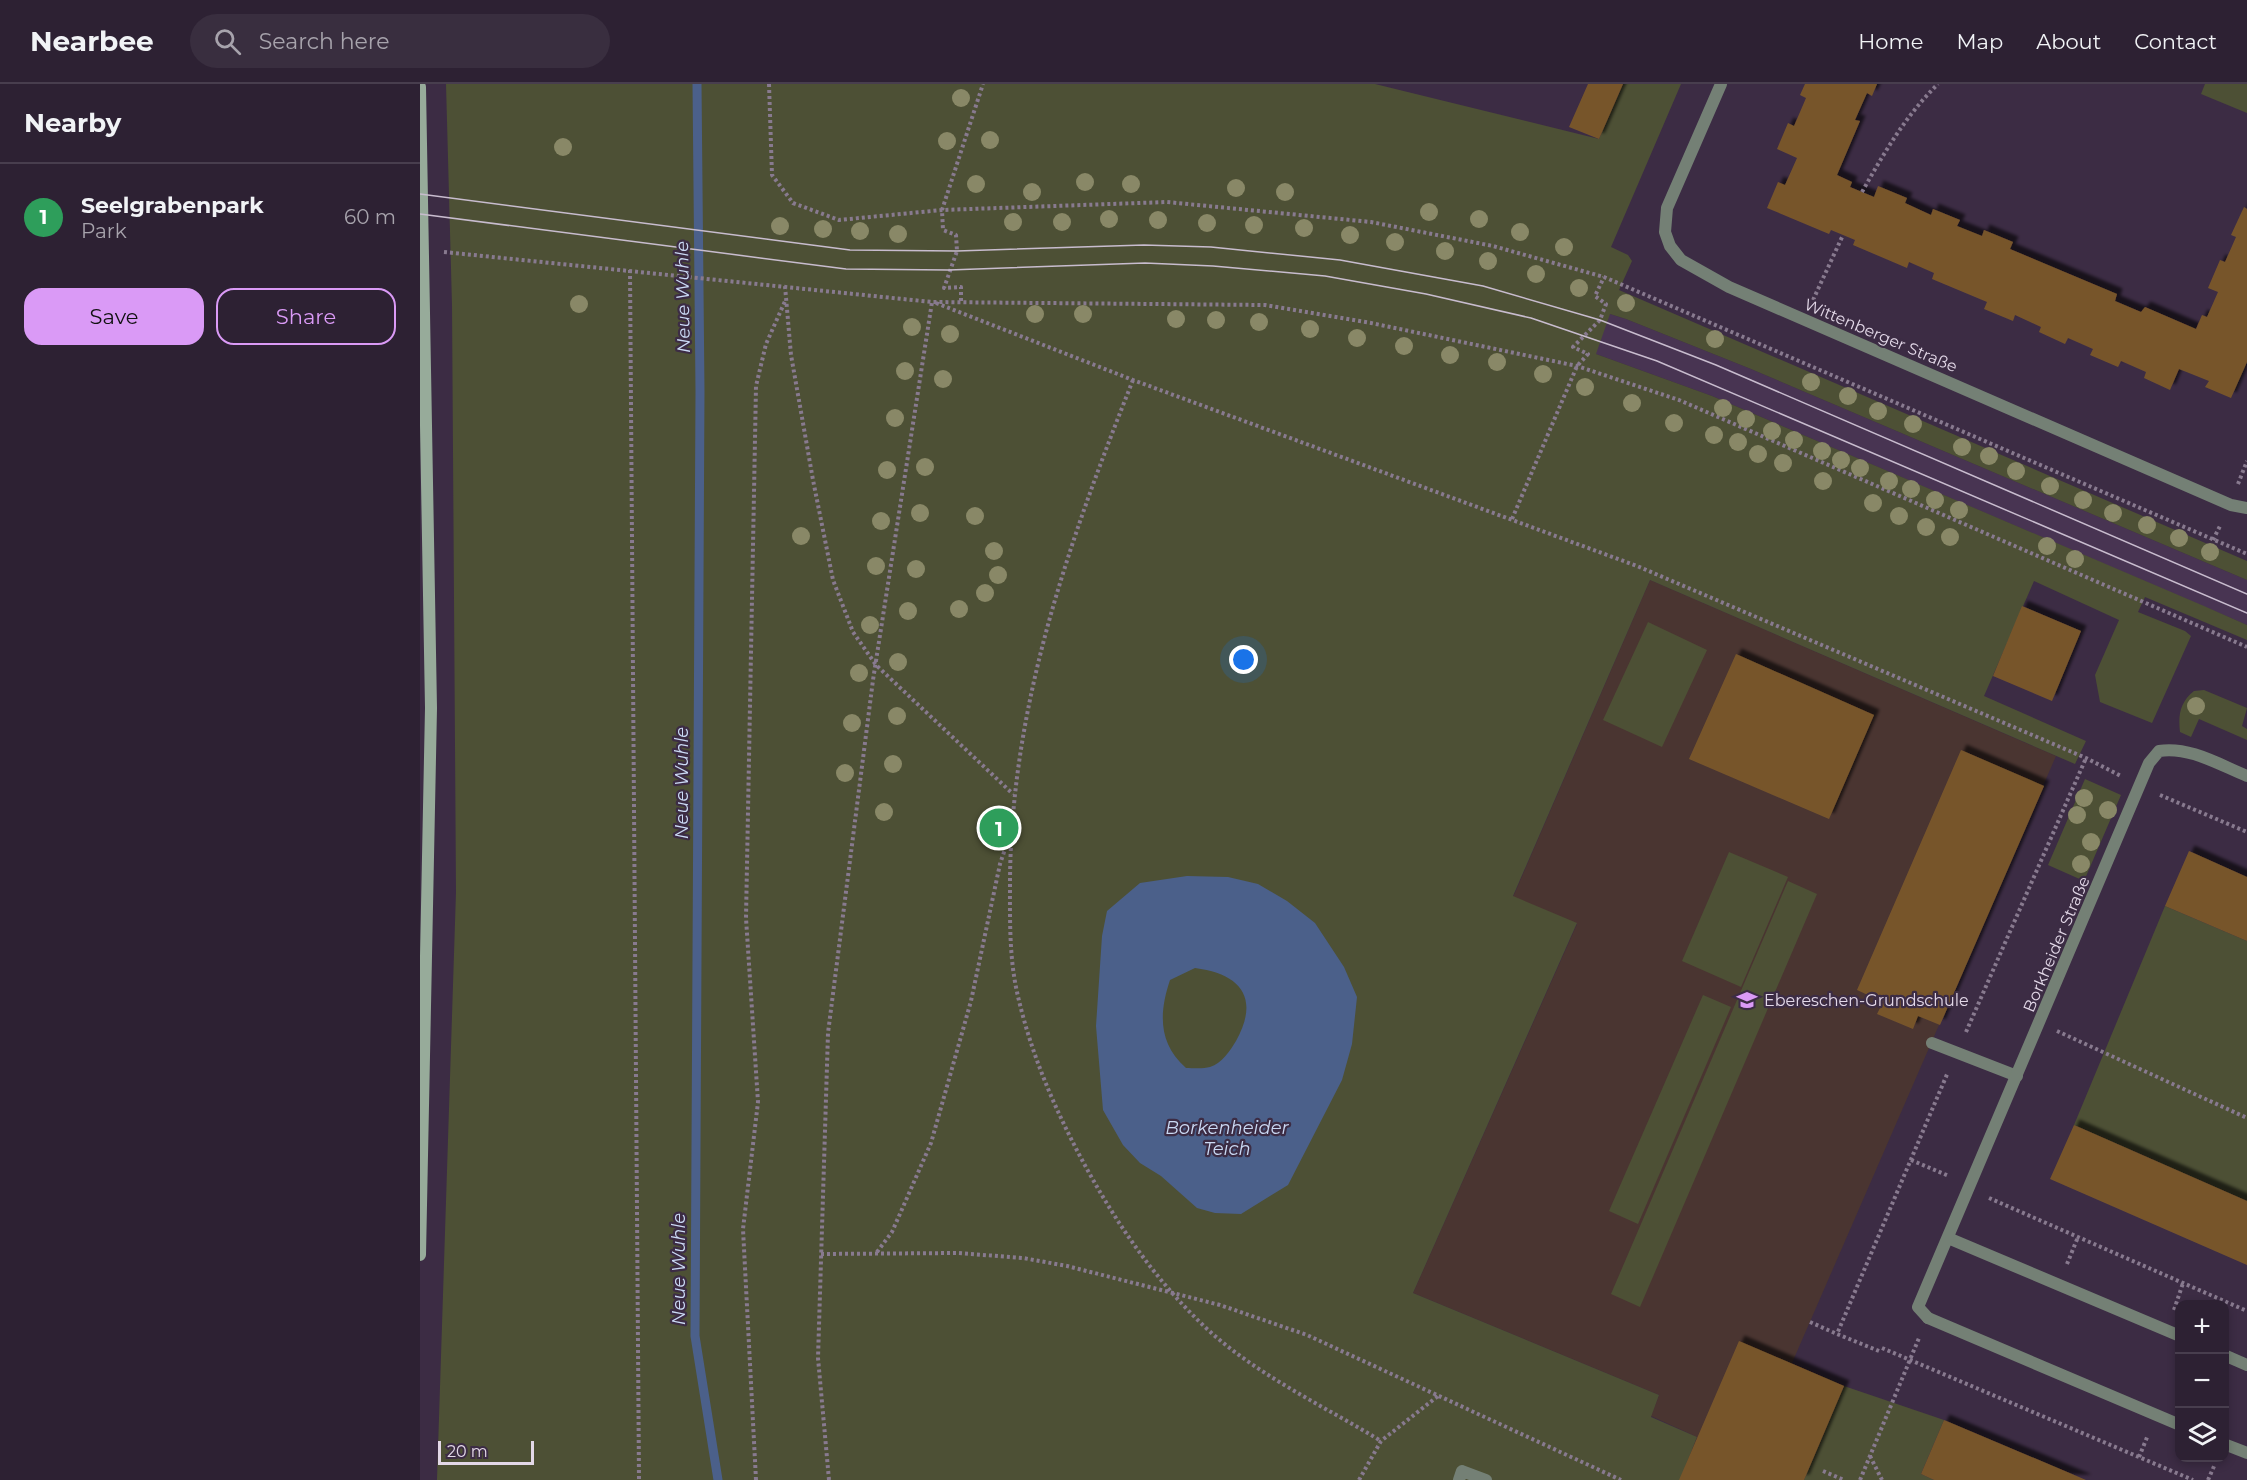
<!DOCTYPE html>
<html lang="en">
<head>
<meta charset="utf-8">
<style>
  body { margin:0; font-family:Montserrat,sans-serif; background:#392e3f; color:#f1f3f6 }
  .controls { position:absolute; right:18px; bottom:18px; display:grid; overflow:hidden; border-radius:12px; box-shadow:0 3px 9px #0003 }
  .controls button { width:54px; height:54px; display:grid; place-items:center; padding:0; border:0; border-bottom:2px solid #483e4e; background:#2d2133; color:#f1f3f6; font:30px sans-serif }
  .scale { position:absolute; left:18px; bottom:15px; width:96px; box-sizing:border-box; padding-left:6px; border:3px solid #e3d8e8; border-top:0; font-size:16px; line-height:21px; white-space:nowrap; color:#e3d8e8; -webkit-text-stroke:4px #3c2c44; paint-order:stroke }
  .you { position:absolute; left:824px; top:576px; width:21px; height:21px; margin:-15px; border:4px solid #fff; border-radius:50%; background:#1a73e8; box-shadow:0 0 0 9px #1a73e833 }
  .badge { display:grid; place-items:center; width:39px; height:39px; border-radius:50%; background:#da9af6; color:#fff; font-size:20px; font-weight:700 }
  .pin { position:absolute; translate:-50% -50%; border:3px solid #fff; box-shadow:0 2px 6px #0006 }
  .list { margin:0; padding:0; list-style:none }
  h2 { display:flex; justify-content:space-between; align-items:center; height:78px; margin:0; padding:0 24px; font-size:26px }
  h2 small { font-size:20px; font-weight:400; color:#a7a3ac }
  .list li { display:grid; grid-template-columns:39px 1fr auto; gap:18px; align-items:center; box-sizing:border-box; height:108px; padding:0 24px; border-top:2px solid #483e4e }
  .list b { display:block; font-size:22px; white-space:nowrap }
  .list p { margin:0; font-size:20px; white-space:nowrap; color:#a7a3ac }
  .list em { font-size:20px; font-style:normal; color:#a7a3ac }
  .actions { display:flex; gap:12px; padding:18px 24px }
  .actions a { flex:1; padding:14px 0; border:2px solid #da9af6; border-radius:18px; text-align:center; font-size:21px; color:#da9af6 }
  .actions .main { background:#da9af6; color:#111 }
  .icon { flex:none; width:33px; height:33px; fill:none; stroke:currentColor; stroke-width:2; stroke-linecap:round; stroke-linejoin:round }
  .map { position:relative; flex:none; width:1827px; height:1396px; overflow:hidden }
  header { display:flex; align-items:center; gap:36px; box-sizing:border-box; height:84px; padding:0 30px; background:#2d2133; border-bottom:2px solid #483e4e }
  header strong { font-size:28px }
  nav { display:flex; gap:33px; margin-inline-start:auto; font-size:21px }
  .search { width:420px; height:54px; background:#392e3f; display:flex; align-items:center; gap:15px; box-sizing:border-box; padding:0 21px; border-radius:33px; color:#a7a3ac; font-size:22px }
  main { display:flex }
  aside { flex:1; background:#2d2133 }
  .map>svg:first-child { display:block }
  .built { fill:#483452 }
  .education { fill:#4a3531 }
  .green { fill:#4d5035 }
  .water { fill:#4b608a; fill-rule:evenodd }
  .lines { fill:none; stroke-linecap:round; stroke-linejoin:round }
  .stream { stroke:#4b608a; stroke-width:9 }
  .building { fill:#77552c; filter:url(#shadow) }
  .path { stroke:#887a8f; stroke-width:4; stroke-dasharray:3 3; stroke-linecap:butt }
  .lane { stroke:#748075; stroke-width:12 }
  .street { stroke:#748075; stroke-width:12 }
  .secondary { stroke:#97ab9a; stroke-width:12 }
  .tram { stroke:#c8bcce; stroke-width:1.5 }
  .tree { fill:#898867 }
  .labels { text-anchor:middle; stroke-width:4.5; stroke-linejoin:round; paint-order:stroke }
  .street-label { font-size:16px; fill:#e3d8e8; stroke:#3c2c44 }
  .poi-label { font-size:16px; fill:#e3d8e8; stroke:#3c2c44; text-anchor:start }
  .water-label { font-size:18px; font-style:italic; fill:#cbdaf5; stroke:#3c2c44 }
</style>
</head>
<body>
<header>
<strong>Nearbee</strong>
<div class="search"><svg class="icon" aria-label="search" viewBox="0 0 24 24"><circle cx="10" cy="10" r="6"/><path d="M15 15l6 6"/></svg>Search here</div>
<nav><a>Home</a><a>Map</a><a>About</a><a>Contact</a></nav>
</header>
<main>
<aside>
<h2>Nearby<small></small></h2>
<ul class="list">
<li><span class="badge" style="background:#2e9e5b">1</span><div><b>Seelgrabenpark</b><p>Park</p></div><em>60 m</em></li>
</ul>
<div class="actions"><a class="main">Save</a><a>Share</a></div>
</aside>
<div class="map">
<svg width="1827" height="1396" viewBox="0 0 1827 1396">
  <defs>
    <filter id="shadow"><feDropShadow dx="5.5" dy="-5.5" stdDeviation="1.5" flood-color="#0009"/></filter>
  </defs>
  <rect width="100%" height="100%" fill="#3c2c44"/>
  <path class="built" d="M29,102L343,145L1097,201L1206,235L1331,285L1827,496V541L1292,312L1176,270L30,145Z"/>
  <path class="education" d="M1230,496L1636,672L1372,1279L1424,1302L1384,1396H1259L1277,1353L1231,1332L1239,1311L993,1209L1157,840L1093,813Z"/>
  <path class="green" d="M26,0H955L1179,55L1203,0H1261L1191,163L1208,171L1212,177L1199,206L1827,477V496L1331,285L1206,235L1190,230L1176,270L1292,312L1784,522L1827,541V556L1725,513L1718,528L1765,547L1771,552L1732,639L1680,618L1675,591L1699,536L1614,497L1564,612L1666,657L1655,680L1230,496L1093,812L1157,839L993,1209L1239,1311L1231,1333L1277,1353L1260,1396H17L36,808L32,221Z
    M1785,0H1827V29L1781,10Z
    M1228,538L1287,566L1242,663L1183,636Z
    M1784,606L1827,624L1822,642L1827,645V656L1779,635L1771,653L1760,648C1758,631 1760,618 1774,607Z
    M1665,695L1701,711L1664,797L1628,781Z
    M1309,768L1368,793L1321,903L1262,877Z
    M1368,797L1397,810L1220,1223L1191,1210Z
    M1745,822L1827,857V1117L1654,1041Z
    M1283,911L1311,923L1218,1140L1189,1127Z
    M1424,1302L1524,1336L1501,1390L1514,1396H1384Z"/>
  <path class="water" d="M767,792L808,793L838,800L867,817L895,839L924,883L937,913L932,960L922,996L868,1101L821,1130L795,1129L777,1124L741,1092L720,1079L703,1061L683,1026L676,942L682,852L687,827L720,799ZM775,884C821,890 840,914 816,957C810,967 802,979 790,983C783,985 773,984 766,984C738,959 739,929 750,896Z"/>
  <g class="lines">
    <path class="stream" d="M277,0L280,307L275,1252L298,1396"/>
  </g>
  <path class="building" d="M1168,0H1203L1179,55L1149,43Z
    M1385,0H1457L1452,12L1447,9L1435,36L1440,37L1417,91L1432,98L1430,103L1454,113L1458,102L1487,114L1485,119L1511,131L1513,125L1540,136L1537,142L1562,152L1564,146L1593,158L1590,165L1697,210L1695,217L1721,228L1725,223L1776,245L1782,231L1787,233L1798,208L1788,204L1800,176L1805,178L1816,153L1811,151L1824,123L1827,125V278L1811,314L1785,303L1789,297L1759,285L1750,306L1724,294L1726,288L1701,277L1698,283L1670,271L1673,265L1648,254L1645,260L1619,248L1621,243L1595,231L1593,237L1564,225L1567,218L1512,195L1514,189L1489,178L1487,184L1433,161L1435,156L1411,146L1409,150L1347,124L1358,98L1365,101L1377,74L1357,65L1368,39L1374,42L1386,14L1380,11Z
    M1602,522L1661,547L1632,617L1573,592Z
    M1316,570L1454,631L1409,735L1269,675Z
    M1541,666L1624,702L1520,941L1498,932L1493,945L1457,930L1463,918L1437,906Z
    M1769,767L1827,793V857L1745,822Z
    M1654,1041L1827,1117V1181L1630,1095Z
    M1319,1257L1424,1302L1384,1396H1259Z
    M1524,1336L1666,1396H1514L1501,1390Z"/>
  <g class="lines">
    <path class="path" d="M349,0L352,91L373,119L419,136L522,126L747,118L951,138L1073,162L1184,193L1827,470
      M1442,108C1464,69 1486,31 1518,0
      M24,168L512,218L845,221L951,239L1157,282L1259,316L1827,563
      M210,186L219,1396
      M365,202L371,271L393,396L413,496L433,548L456,581L593,710
      M1393,216L1423,151
      M541,217V203L524,204L537,167L536,151L523,146L522,126L563,0
      M516,219L713,296L1217,482L1666,674L1701,692
      M713,296C649,457 591,622 590,797C590,833 589,872 597,908C610,967 633,1021 661,1074C694,1136 734,1195 785,1243C835,1290 902,1321 961,1357
      M1818,400L1827,377
      M1092,435L1157,282L1168,270L1153,263L1180,236L1186,220L1175,212L1184,193
      M1793,456L1801,440
      M1740,711L1827,748
      M1637,947L1827,1034
      M1546,948L1666,674
      M1491,1076L1529,1092
      M1569,1114L1827,1227
      M457,1168L472,1148L511,1059L551,917L580,780L590,750
      M401,1170L538,1169L603,1174L647,1182L800,1221L887,1251L1201,1396
      M1647,1180L1658,1153
      M1754,1226L1763,1199
      M1390,1238L1417,1250
      M1462,1264L1773,1396
      M1459,1267L1417,1250L1528,988
      M1450,1372L1462,1396
      M1719,1373L1728,1351
      M1403,1387L1424,1396
      M336,1396L323,1145L338,1018L326,834L336,302L346,260L366,215
      M409,1396L398,1274L408,949L453,596L512,218
      M939,1396L961,1357L1018,1312
      M1440,1396L1499,1254
      M1788,1396L1795,1380"/>
    <path class="lane" d="M1512,959L1597,992
      M1528,1154L1760,1252
      M1508,1234L1760,1341
      M1804,1271L1827,1281
      M1804,1360L1827,1369
      M1039,1396L1042,1387L1066,1396"/>
    <path class="street" d="M1301,0L1247,124L1245,148L1250,162L1261,176L1309,203L1811,421L1827,424
      M1508,1234L1498,1223L1729,679L1739,667C1769,662 1800,681 1827,692"/>
    <path class="secondary" d="M0,3L11,624L0,1171"/>
    <path class="tram" d="M0,110L430,166L537,167L724,161L791,163L920,176L1063,202L1180,236L1296,281L1827,510
      M0,130L426,185L529,186L725,179L793,182L905,192L1006,210L1111,234L1237,277L1827,529"/>
  </g>
  <g class="tree">
    <circle cx="541" cy="14" r="9"/>
    <circle cx="570" cy="56" r="9"/>
    <circle cx="527" cy="57" r="9"/>
    <circle cx="143" cy="63" r="9"/>
    <circle cx="665" cy="98" r="9"/>
    <circle cx="556" cy="100" r="9"/>
    <circle cx="711" cy="100" r="9"/>
    <circle cx="816" cy="104" r="9"/>
    <circle cx="612" cy="108" r="9"/>
    <circle cx="865" cy="108" r="9"/>
    <circle cx="1009" cy="128" r="9"/>
    <circle cx="689" cy="135" r="9"/>
    <circle cx="1059" cy="135" r="9"/>
    <circle cx="738" cy="136" r="9"/>
    <circle cx="593" cy="138" r="9"/>
    <circle cx="642" cy="138" r="9"/>
    <circle cx="787" cy="139" r="9"/>
    <circle cx="834" cy="141" r="9"/>
    <circle cx="360" cy="142" r="9"/>
    <circle cx="884" cy="144" r="9"/>
    <circle cx="403" cy="145" r="9"/>
    <circle cx="440" cy="147" r="9"/>
    <circle cx="1100" cy="148" r="9"/>
    <circle cx="478" cy="150" r="9"/>
    <circle cx="930" cy="151" r="9"/>
    <circle cx="975" cy="158" r="9"/>
    <circle cx="1144" cy="163" r="9"/>
    <circle cx="1025" cy="167" r="9"/>
    <circle cx="1068" cy="177" r="9"/>
    <circle cx="1116" cy="190" r="9"/>
    <circle cx="1159" cy="204" r="9"/>
    <circle cx="1206" cy="219" r="9"/>
    <circle cx="159" cy="220" r="9"/>
    <circle cx="615" cy="230" r="9"/>
    <circle cx="663" cy="230" r="9"/>
    <circle cx="756" cy="235" r="9"/>
    <circle cx="796" cy="236" r="9"/>
    <circle cx="839" cy="238" r="9"/>
    <circle cx="492" cy="243" r="9"/>
    <circle cx="890" cy="245" r="9"/>
    <circle cx="530" cy="250" r="9"/>
    <circle cx="937" cy="254" r="9"/>
    <circle cx="1295" cy="255" r="9"/>
    <circle cx="984" cy="262" r="9"/>
    <circle cx="1030" cy="271" r="9"/>
    <circle cx="1077" cy="278" r="9"/>
    <circle cx="485" cy="287" r="9"/>
    <circle cx="1123" cy="290" r="9"/>
    <circle cx="523" cy="295" r="9"/>
    <circle cx="1391" cy="298" r="9"/>
    <circle cx="1165" cy="303" r="9"/>
    <circle cx="1428" cy="312" r="9"/>
    <circle cx="1212" cy="319" r="9"/>
    <circle cx="1303" cy="324" r="9"/>
    <circle cx="1458" cy="327" r="9"/>
    <circle cx="475" cy="334" r="9"/>
    <circle cx="1326" cy="335" r="9"/>
    <circle cx="1254" cy="339" r="9"/>
    <circle cx="1493" cy="340" r="9"/>
    <circle cx="1352" cy="347" r="9"/>
    <circle cx="1294" cy="351" r="9"/>
    <circle cx="1374" cy="356" r="9"/>
    <circle cx="1318" cy="358" r="9"/>
    <circle cx="1542" cy="363" r="9"/>
    <circle cx="1402" cy="367" r="9"/>
    <circle cx="1338" cy="370" r="9"/>
    <circle cx="1569" cy="372" r="9"/>
    <circle cx="1421" cy="376" r="9"/>
    <circle cx="1363" cy="379" r="9"/>
    <circle cx="505" cy="383" r="9"/>
    <circle cx="1440" cy="384" r="9"/>
    <circle cx="467" cy="386" r="9"/>
    <circle cx="1596" cy="387" r="9"/>
    <circle cx="1403" cy="397" r="9"/>
    <circle cx="1469" cy="397" r="9"/>
    <circle cx="1630" cy="402" r="9"/>
    <circle cx="1491" cy="405" r="9"/>
    <circle cx="1515" cy="416" r="9"/>
    <circle cx="1663" cy="416" r="9"/>
    <circle cx="1453" cy="419" r="9"/>
    <circle cx="1539" cy="426" r="9"/>
    <circle cx="500" cy="429" r="9"/>
    <circle cx="1693" cy="429" r="9"/>
    <circle cx="555" cy="432" r="9"/>
    <circle cx="1479" cy="432" r="9"/>
    <circle cx="461" cy="437" r="9"/>
    <circle cx="1727" cy="441" r="9"/>
    <circle cx="1506" cy="443" r="9"/>
    <circle cx="381" cy="452" r="9"/>
    <circle cx="1530" cy="453" r="9"/>
    <circle cx="1759" cy="454" r="9"/>
    <circle cx="1627" cy="462" r="9"/>
    <circle cx="574" cy="467" r="9"/>
    <circle cx="1790" cy="468" r="9"/>
    <circle cx="1655" cy="475" r="9"/>
    <circle cx="456" cy="482" r="9"/>
    <circle cx="496" cy="485" r="9"/>
    <circle cx="578" cy="491" r="9"/>
    <circle cx="565" cy="509" r="9"/>
    <circle cx="539" cy="525" r="9"/>
    <circle cx="488" cy="527" r="9"/>
    <circle cx="450" cy="541" r="9"/>
    <circle cx="478" cy="578" r="9"/>
    <circle cx="439" cy="589" r="9"/>
    <circle cx="1776" cy="622" r="9"/>
    <circle cx="477" cy="632" r="9"/>
    <circle cx="432" cy="639" r="9"/>
    <circle cx="473" cy="680" r="9"/>
    <circle cx="425" cy="689" r="9"/>
    <circle cx="1664" cy="714" r="9"/>
    <circle cx="1688" cy="726" r="9"/>
    <circle cx="464" cy="728" r="9"/>
    <circle cx="1657" cy="731" r="9"/>
    <circle cx="1671" cy="758" r="9"/>
    <circle cx="1661" cy="780" r="9"/>
  </g>
  <defs>
    <g id="school-bare" transform="scale(1.62)"><path d="M0-5L7-2L0 1L-7-2ZM-4 1L0 2.5L4 1V4Q0 6-4 4Z" fill="#da9af6" stroke="#3c2c44" stroke-width="2.5" paint-order="stroke"/></g>
  </defs>
  <g fill-rule="evenodd">
    <use href="#school-bare" x="1327" y="916"/>
  </g>
  <g class="labels">
    <g class="street-label">
      <text transform="translate(1461 251) rotate(23)" y="6">Wittenberger Straße</text>
      <text transform="translate(1636 860) rotate(-67)" y="6">Borkheider Straße</text>
    </g>
    <g class="poi-label">
      <text x="1344" y="922">Ebereschen-Grundschule</text>
    </g>
    <g class="water-label">
      <text transform="translate(263 213) rotate(-91)" y="6">Neue Wuhle</text>
      <text transform="translate(262 699) rotate(-90)" y="6">Neue Wuhle</text>
      <text x="807" y="1050">Borkenheider<tspan x="807" dy="21">Teich</tspan></text>
      <text transform="translate(259 1185) rotate(-90)" y="6">Neue Wuhle</text>
    </g>
  </g>
</svg>
<div class="controls">
<button>+</button>
<button>−</button>
<button><svg class="icon" aria-label="layers" viewBox="0 0 24 24"><path d="M12 4l9 5-9 5-9-5zM3 14l9 5 9-5"/></svg></button>
</div>
<div class="scale">20 m</div>
<div class="you"></div>
<div class="pin badge" style="left:579px;top:744px;background:#2e9e5b">1</div>
</div>
</main>
</body>
</html>
